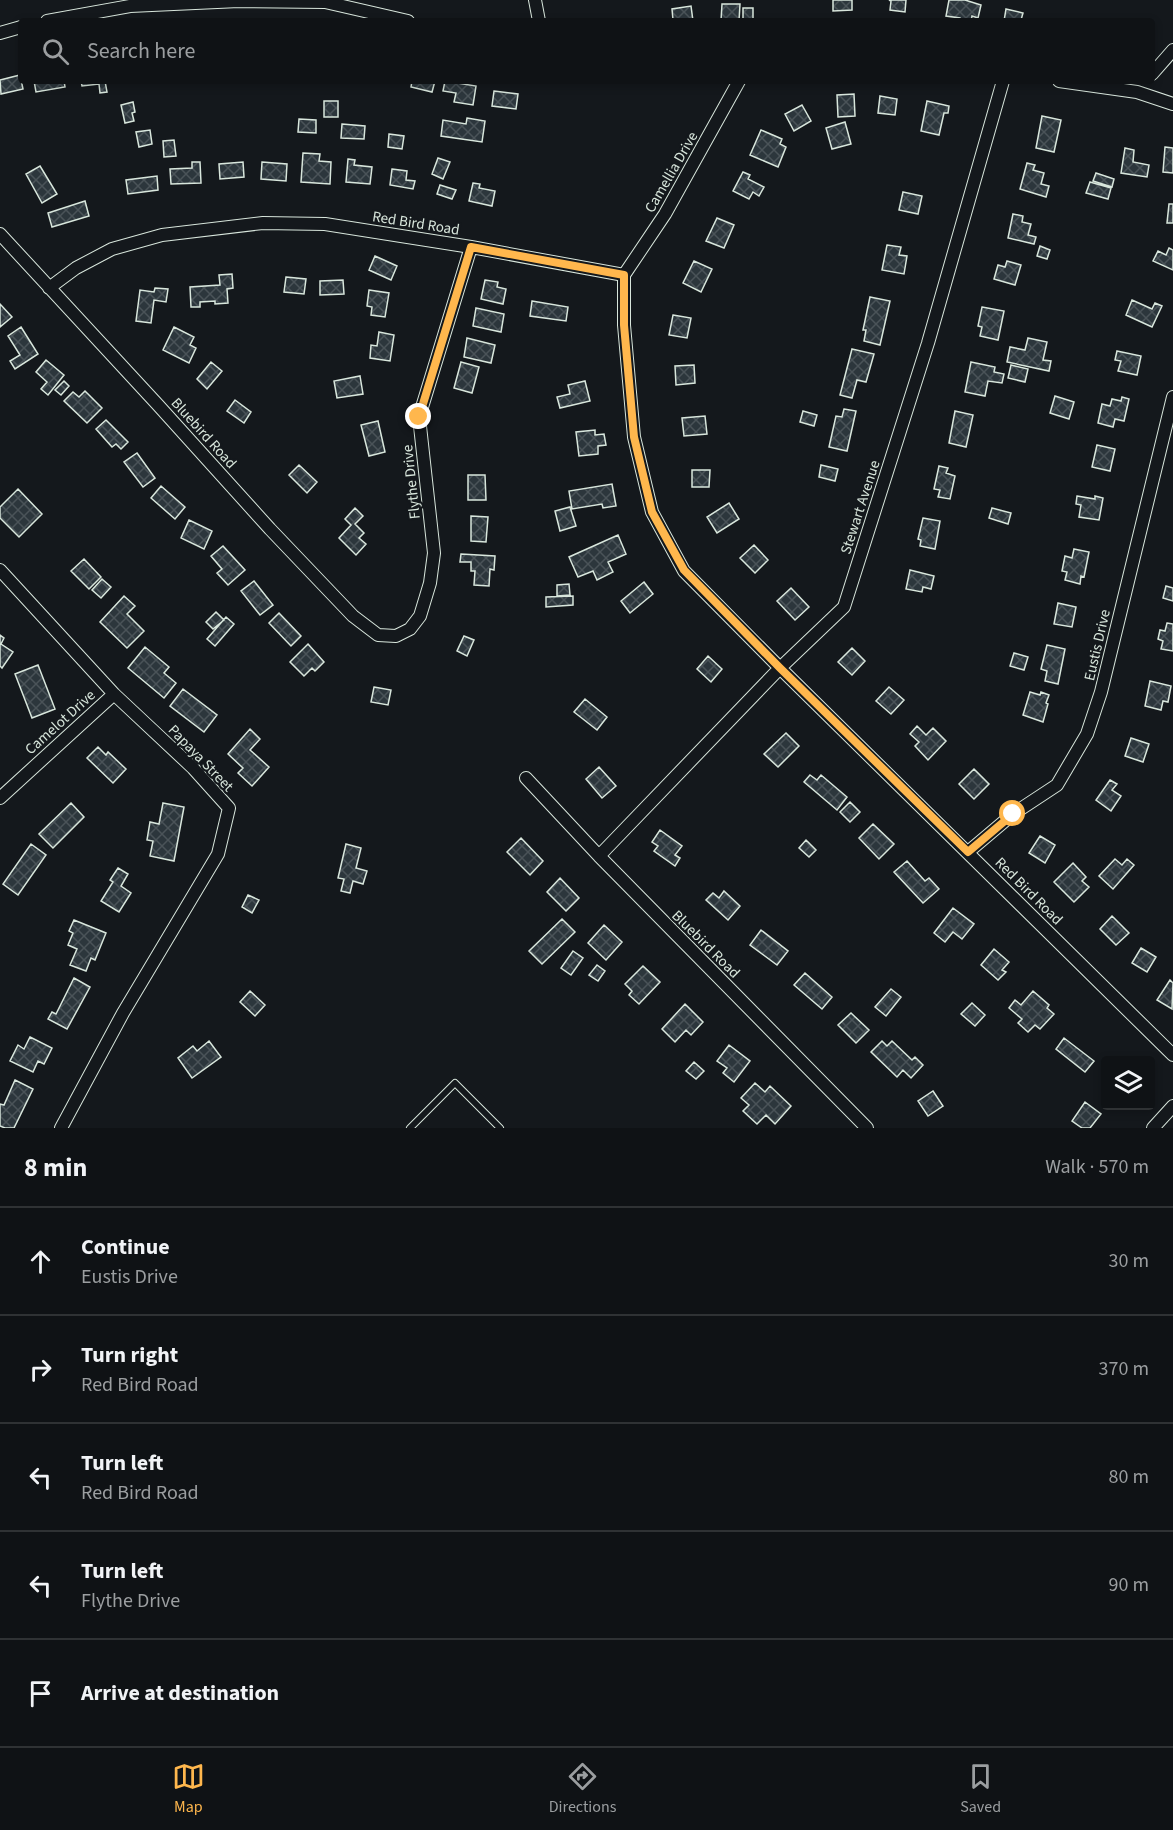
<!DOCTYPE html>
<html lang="en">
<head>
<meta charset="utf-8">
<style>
  body { margin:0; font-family:"Source Sans 3",sans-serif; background:#1d2022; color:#f1f3f6 }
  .controls { position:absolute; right:18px; bottom:18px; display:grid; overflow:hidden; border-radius:6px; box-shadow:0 3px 9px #0003 }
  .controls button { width:54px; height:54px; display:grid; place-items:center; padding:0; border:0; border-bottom:2px solid #2f3234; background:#0f1215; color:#f1f3f6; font:30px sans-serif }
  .stop { position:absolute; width:18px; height:18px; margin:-14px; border:4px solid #ffb74d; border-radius:50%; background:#fff }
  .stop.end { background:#ffb74d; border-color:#fff; box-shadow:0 2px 6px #0008 }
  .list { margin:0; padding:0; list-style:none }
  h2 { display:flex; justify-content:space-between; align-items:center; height:78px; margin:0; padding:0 24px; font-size:26px }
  h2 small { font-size:20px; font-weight:400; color:#9b9ea0 }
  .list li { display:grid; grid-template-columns:39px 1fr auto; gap:18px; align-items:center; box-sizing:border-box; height:108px; padding:0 24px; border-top:2px solid #2f3234 }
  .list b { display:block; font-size:22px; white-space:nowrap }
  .list p { margin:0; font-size:20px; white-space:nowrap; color:#9b9ea0 }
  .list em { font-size:20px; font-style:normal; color:#9b9ea0 }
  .icon { flex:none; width:33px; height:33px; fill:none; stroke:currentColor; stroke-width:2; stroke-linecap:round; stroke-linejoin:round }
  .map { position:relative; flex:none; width:1173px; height:1128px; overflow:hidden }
  .search { position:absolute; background:#0f1215; box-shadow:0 3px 9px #0003; left:18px; right:18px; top:18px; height:66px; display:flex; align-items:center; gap:15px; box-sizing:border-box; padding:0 21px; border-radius:6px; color:#9b9ea0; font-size:22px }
  .sheet { height:618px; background:#0f1215 }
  nav { display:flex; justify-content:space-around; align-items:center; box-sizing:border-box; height:84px; border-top:2px solid #2f3234; background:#0f1215; font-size:16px; color:#9b9ea0 }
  nav a { display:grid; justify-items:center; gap:3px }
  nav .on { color:#ffb74d }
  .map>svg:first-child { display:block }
  .building { fill:url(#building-cross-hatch); stroke:#d8e6dc; stroke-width:1.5 }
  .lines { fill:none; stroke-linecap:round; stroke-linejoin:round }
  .service-casing { stroke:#d8e6dc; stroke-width:8 }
  .minor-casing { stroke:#d8e6dc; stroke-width:14 }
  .service { stroke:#14181c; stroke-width:6 }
  .minor { stroke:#14181c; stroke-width:12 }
  .route { stroke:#ffb74d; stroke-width:8 }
  .labels { text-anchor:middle; stroke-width:4.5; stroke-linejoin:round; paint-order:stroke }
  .street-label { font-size:15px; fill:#d8e6dc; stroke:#14181c }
</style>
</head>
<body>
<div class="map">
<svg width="1173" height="1128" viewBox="0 0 1173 1128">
  <defs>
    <pattern id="building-cross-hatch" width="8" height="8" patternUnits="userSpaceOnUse" patternTransform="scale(1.5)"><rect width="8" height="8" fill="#2c363c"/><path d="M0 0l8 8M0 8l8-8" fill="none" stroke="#4a5358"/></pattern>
  </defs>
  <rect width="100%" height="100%" fill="#14181c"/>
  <path class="building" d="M833,0H852V10L833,11Z
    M906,0L905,12L890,10L891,1L889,0Z
    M949,0H965L981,5L978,18L972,16L971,21H960V18L946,16Z
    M722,4H740L739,21H721Z
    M691,6L693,21H670L673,20L672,9Z
    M743,8H753V20H743Z
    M1006,9L1023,13L1021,20L1027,21H994L995,19L1004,21Z
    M20,75L23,89L1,94L0,80Z
    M34,81H64L65,87L36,92Z
    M81,81H105L107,92L100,93L99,84L82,86Z
    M412,81H435L432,92L411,87Z
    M445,81L476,86L473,105L454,102L456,93L443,91Z
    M494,91L518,94L516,109L492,106Z
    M854,94L855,116L838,117L837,95Z
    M880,96L897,99L895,115L878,113Z
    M324,101H338V117H324Z
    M927,101L949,106L948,113H944L939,135L921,131Z
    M133,102L135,112L132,113L134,121L125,123L121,105Z
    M802,105L811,121L794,131L785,114Z
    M1042,116L1061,120L1054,152L1036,148Z
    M467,118L485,121L482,142L441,136L443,120L466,124Z
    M299,119L316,120V133L298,132Z
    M845,122L851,144L832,149L826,128Z
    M342,124L365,126L364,139L341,138Z
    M150,130L152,144L139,147L136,132Z
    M761,130L782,139L780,144L786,147L778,167L750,155Z
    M389,134L404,136L402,149L388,147Z
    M174,140L176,156L164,157L163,141Z
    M1165,147L1173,148V173L1163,172Z
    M1125,148L1134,150L1133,162L1149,165L1147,177L1121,173Z
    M303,153L320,154L319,161L331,162L330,184L301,182Z
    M438,158L450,162L443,179L432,174Z
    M348,159L355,160L354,165L372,167L370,184L346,182Z
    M192,162H200L201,183L171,184L170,169L192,168Z
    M243,162L244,177L220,179L219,164Z
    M262,162L287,164L286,181L261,179Z
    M1027,163L1035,165L1033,170L1044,173L1041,184L1049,186L1046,197L1020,189Z
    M40,166L57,194L42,203L26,174Z
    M392,169L407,171L406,180L415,181L413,189L390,185Z
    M743,172L750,175L748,179L764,187L759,196L753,192L749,199L733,191Z
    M1096,173L1114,179L1112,187L1093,181Z
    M157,176L158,190L128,194L126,180Z
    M1090,182L1111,188L1108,199L1086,193Z
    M473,183L480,184L479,188L495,191L492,206L469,201Z
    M440,185L456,190L452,199L437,194Z
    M903,192L922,196L918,214L899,210Z
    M85,201L89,216L52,227L48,213Z
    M1169,204H1173V223H1167Z
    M1013,214L1023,216L1022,222L1031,224L1028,235L1036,237L1034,244L1008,238Z
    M717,218L734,225L724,248L706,241Z
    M887,245L901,247L899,255L907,256L904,274L882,270Z
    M1040,246L1050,250L1047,259L1037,256Z
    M1169,248L1173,250V270L1153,261L1158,251L1166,255Z
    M375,256L397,266L391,280L369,270Z
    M694,261L712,269L701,292L683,283Z
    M1007,261L1021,265L1015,285L994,279L998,265L1005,267Z
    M232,274L233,288L227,289L228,303L215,304V301L200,302V307H191L190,287L220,285L219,275Z
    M286,277L306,279L304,294L284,292Z
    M343,280L344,294L320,295V281Z
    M485,280L498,282L497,287L506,289L503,304L481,299Z
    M155,288L168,289L166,302L154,300L151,323L136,321L140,290L154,292Z
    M369,290L389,293L385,317L371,315L372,307L367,306Z
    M870,297L890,301L880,345L864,341L866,330H863Z
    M1132,300L1152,309L1155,303L1162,306L1152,327L1126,315Z
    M532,301L568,307L566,321L530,316Z
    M0,304L12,317L0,327Z
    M982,307L1004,311L998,340L980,336L982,327L978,326Z
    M476,308L504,314L501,332L473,326Z
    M673,315L691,318L687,338L669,335Z
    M21,327L38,354L15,369L10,361L20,355L8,336Z
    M174,327L194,337L190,345L196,348L189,363L163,350Z
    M379,332L394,335L390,361L370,358L371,345L377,346Z
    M467,338L495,345L491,363L464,357Z
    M1028,338L1047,342L1043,360L1051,361L1049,371L1007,362L1010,347L1025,350Z
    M852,349L874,354L866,382L857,380L852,398L840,395Z
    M1117,351L1141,356L1137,375L1118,371L1121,361L1115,360Z
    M46,360L64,375L48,395L41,389L47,382L36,372Z
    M211,362L222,371L207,389L197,379Z
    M461,362L479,367L472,393L454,388Z
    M971,362L995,367L994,372L1004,374L1002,383L988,381L985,396L965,392Z
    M694,365L695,383L676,385L675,366Z
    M1011,365L1028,369L1025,382L1008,378Z
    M360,376L363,394L337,398L334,381Z
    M64,381L69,386L61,395L55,390Z
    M585,381L590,401L560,408L557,397L570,394L568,385Z
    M85,391L102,408L87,423L64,401L73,392L79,397Z
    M1055,396L1074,402L1069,419L1050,413Z
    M1122,397L1129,399L1124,421L1115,419L1113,427L1098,423L1102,404L1110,406L1112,399L1121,401Z
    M235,400L251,412L244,423L227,411Z
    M844,409L856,411L847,451L829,447L836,416L842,417Z
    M803,411L817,415L814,426L800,422Z
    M955,411L973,415L966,447L949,443Z
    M705,416L707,434L684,436L682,418Z
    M106,420L128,442L121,449L116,444L112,447L96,429Z
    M378,421L385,452L369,456L361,425Z
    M595,430V435L604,434L606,445L598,446V454L579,456L576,432Z
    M1097,445L1115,449L1110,471L1092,467Z
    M137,453L155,478L143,487L124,462Z
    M299,465L317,482L307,493L289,475Z
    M821,465L838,469L835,481L819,477Z
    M939,466L948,468L946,473L955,476L950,499L938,497L940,490L934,489Z
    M692,470H710L709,487H692Z
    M468,475H485L486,500H468Z
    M612,484L616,506L603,508L602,504L572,509L569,491Z
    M161,486L185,507L175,519L151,498Z
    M18,489L42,514L19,537L0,518V507Z
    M1077,496L1095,499V496L1103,498L1099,520L1079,517L1081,505L1076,504Z
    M729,503L739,519L717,533L707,517Z
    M570,507L576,526L560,531L555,511Z
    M355,508L363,516L355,524L364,533L359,538L366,544L356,555L339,538L351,525L345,519Z
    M992,508L1011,513L1008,524L989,518Z
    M471,516L488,517L486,542L471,541Z
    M923,518L940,521L935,549L920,546L921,540L918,539Z
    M189,520L212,531L204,549L181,538Z
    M618,535L626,554L608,562L613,572L597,580L593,571L578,577L569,557Z
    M754,545L768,560L755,573L740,558Z
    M223,546L245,570L228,585L217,573L222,569L211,556Z
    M1074,549L1089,552L1084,577L1081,576L1080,584L1065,580L1067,572L1062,571L1065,556L1072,558Z
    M461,554L495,556L494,570L490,569L489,586L474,585L475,571H471V562H460Z
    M84,559L101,577L89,589L71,571Z
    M910,570L934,576L931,589L923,587L922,592L906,589Z
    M102,579L111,587L101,598L92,590Z
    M254,581L273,605L260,615L241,591Z
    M644,582L653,594L630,613L621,601Z
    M569,584L570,595L557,596V585Z
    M1166,586L1173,588V601L1163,598Z
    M791,588L809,607L795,620L777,601Z
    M124,596L135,606L127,614L144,631L127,648L100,622Z
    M573,596V605L546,607V597Z
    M1058,603L1076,607L1072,627L1054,624Z
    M216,612L224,620L213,629L206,622Z
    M279,613L301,636L291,646L269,623Z
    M226,617L234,624L215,646L207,639Z
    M1167,623L1173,624V651L1161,649L1163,641L1158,639L1160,630L1165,631Z
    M0,635L4,638L1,644L13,652L2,668L0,666Z
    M464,636L474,640L467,656L457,651Z
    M308,644L324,662L315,671L312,668L304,676L290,662Z
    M1047,645L1065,649L1058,684L1045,681L1047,671L1041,669Z
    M145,647L169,667L164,673L176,683L164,698L128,668Z
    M852,648L865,661L852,675L838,662Z
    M1014,653L1028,657L1024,670L1010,666Z
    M708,656L722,669L711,682L697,669Z
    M38,665L55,709L32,718L15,674Z
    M1150,681L1171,686L1168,702L1163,701L1161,710L1145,706Z
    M374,687L391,690L388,705L371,702Z
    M889,687L904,700L891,714L876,701Z
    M183,689L217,715L204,732L170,706Z
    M1030,692L1040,695L1041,692L1049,695L1046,703L1048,704L1043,722L1023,715Z
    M585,699L607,717L597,730L574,712Z
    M917,726L926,735L933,728L946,741L928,760L915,746L919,742L910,734Z
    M250,729L260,739L250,750L269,767L252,786L238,773L243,768L228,754Z
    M786,733L799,746L778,767L764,754Z
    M1131,738L1149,744L1143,762L1125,756Z
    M98,747L106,755L108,752L126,769L113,783L87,758Z
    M599,767L616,786L602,798L586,779Z
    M974,769L989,784L974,799L959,784Z
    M810,775L817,780L821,775L847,797L837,810L804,782Z
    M1110,780L1117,784L1112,790L1121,796L1111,811L1096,800Z
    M850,802L860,812L850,822L840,812Z
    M71,803L84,817L53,848L39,834Z
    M163,803L184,807L174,861L150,856L153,841L147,840L150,822L159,824Z
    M873,824L894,844L879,859L859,838Z
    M660,830L682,846L675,855L680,858L675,866L654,851L658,846L652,842Z
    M1040,836L1055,845L1045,863L1029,853Z
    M521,838L543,861L530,875L507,852Z
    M806,840L816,850L809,857L799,848Z
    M31,844L46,855L18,895L3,884Z
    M346,844L361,848L356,868L367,871L363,884L353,881L350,893L341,891L344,879L338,878Z
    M1115,859L1122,865L1127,859L1134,865L1113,889L1099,876Z
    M907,861L925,881L929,878L939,889L923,903L894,872Z
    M1073,863L1086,877L1082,881L1089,887L1074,902L1054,882Z
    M118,868L128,874L121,886L131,893L119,912L101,901L113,882L110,880Z
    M560,878L579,898L566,911L547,892Z
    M724,891L740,906L728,920L706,900L713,893L719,898Z
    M248,895L259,900L252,913L242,907Z
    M953,908L974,924L962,939L953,932L945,942L934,933Z
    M1112,916L1129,933L1116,945L1100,929Z
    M562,919L575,932L542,964L529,951Z
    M74,920L106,933L95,960L91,958L86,971L70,965L77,949L68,945L73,933L69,931Z
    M604,925L622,942L606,960L588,943Z
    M761,930L788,951L777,965L750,945Z
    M1141,948L1156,957L1147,972L1132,963Z
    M994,949L1009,962L1002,970L1006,972L998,980L981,965Z
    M573,951L583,958L571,975L561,968Z
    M597,965L605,971L598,981L589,975Z
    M643,966L660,982L639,1004L629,995L632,991L625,984Z
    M805,973L832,997L822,1009L794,985Z
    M74,978L90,987L67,1029L48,1019L52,1012L56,1014Z
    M1170,980L1173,983L1172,1009L1157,1000Z
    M891,989L901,997L886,1016L875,1007Z
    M250,991L265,1005L255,1016L240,1002Z
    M1033,991L1049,1005L1047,1008L1054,1014L1040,1029L1035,1025L1028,1032L1018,1023L1022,1019L1009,1008L1015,1000L1021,1005Z
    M972,1003L985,1015L975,1026L961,1014Z
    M685,1004L703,1022L691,1035L686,1030L675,1042L662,1029Z
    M851,1013L869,1030L856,1043L838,1025Z
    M30,1037L52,1048L44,1064L38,1061L33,1072L10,1061L18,1045L24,1049Z
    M1064,1038L1094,1061L1085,1072L1056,1049Z
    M209,1041L221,1057L192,1078L178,1058L193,1046L197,1051Z
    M882,1041L887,1046L892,1041L912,1060L915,1057L923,1065L911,1078L903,1070L897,1077L871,1052Z
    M729,1045L750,1061L734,1082L723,1073L727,1068L717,1061Z
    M694,1062L704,1071L696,1079L686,1071Z
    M15,1080L33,1089L14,1128H5L0,1126V1104L4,1105Z
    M755,1083L765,1092L770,1086L791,1106L775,1124L766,1115L757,1124L743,1111L749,1105L741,1098Z
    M933,1091L943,1106L928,1116L918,1101Z
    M1085,1102L1101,1114L1090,1128H1082L1072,1121Z"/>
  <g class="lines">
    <g class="service-casing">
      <path id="service" d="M410,1128L455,1083L500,1128"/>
    </g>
    <g class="minor-casing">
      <path id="minor" d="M535,0L539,21
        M47,21L130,6L239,1L325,2L408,21
        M0,33L21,27
        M1152,74L1173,50
        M1059,81L1137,92L1173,104
        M0,234L158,405L270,529L353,616L378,635L396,636L410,629L420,616L430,583L434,553L419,417L471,247
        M624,275V325L634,437L652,512L684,571L780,668L1173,1055
        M624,275L665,214L739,81
        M49,288L76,268L112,249L162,235L263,223L325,224L471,247L624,275
        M0,570L114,694L193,768L229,808L218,854L123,1013L61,1128
        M526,778L599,856L867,1128
        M0,798L114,694
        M968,852L1013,814L1057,785L1087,734L1101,692L1173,397
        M599,856L780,668L844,607L928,343L1003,81
        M1153,1128L1173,1106"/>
    </g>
    <use href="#service" class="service"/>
    <use href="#minor" class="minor"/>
  </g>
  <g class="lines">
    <path class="route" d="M419,417L471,247L624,275V325L634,437L652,512L684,570L780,668L968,852L1013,814"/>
  </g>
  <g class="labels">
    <g class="street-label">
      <text transform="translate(671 172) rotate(-60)" y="5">Camellia Drive</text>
      <text transform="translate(416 223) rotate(9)" y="5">Red Bird Road</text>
      <text transform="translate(204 433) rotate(48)" y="5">Bluebird Road</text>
      <text transform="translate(411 482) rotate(-96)" y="5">Flythe Drive</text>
      <text transform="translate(860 507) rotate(-72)" y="5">Stewart Avenue</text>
      <text transform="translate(1097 645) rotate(-77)" y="5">Eustis Drive</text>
      <text transform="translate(60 722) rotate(-42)" y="5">Camelot Drive</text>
      <text transform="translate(201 758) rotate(46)" y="5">Papaya Street</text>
      <text transform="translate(1029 891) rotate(45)" y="5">Red Bird Road</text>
      <text transform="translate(706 944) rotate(45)" y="5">Bluebird Road</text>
    </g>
  </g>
</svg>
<div class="controls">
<button><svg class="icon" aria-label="layers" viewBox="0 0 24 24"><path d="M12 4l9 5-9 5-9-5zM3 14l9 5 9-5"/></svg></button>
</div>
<div class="stop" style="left:1013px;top:814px"></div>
<div class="stop end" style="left:419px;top:417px"></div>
<div class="search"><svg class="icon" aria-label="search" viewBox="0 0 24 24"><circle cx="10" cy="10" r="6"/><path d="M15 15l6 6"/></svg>Search here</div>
</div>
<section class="sheet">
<h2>8 min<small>Walk · 570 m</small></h2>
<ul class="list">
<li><svg class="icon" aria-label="ahead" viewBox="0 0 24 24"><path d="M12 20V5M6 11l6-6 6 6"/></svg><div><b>Continue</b><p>Eustis Drive</p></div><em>30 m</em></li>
<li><svg class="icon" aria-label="right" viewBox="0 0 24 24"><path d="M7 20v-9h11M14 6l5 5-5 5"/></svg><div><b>Turn right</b><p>Red Bird Road</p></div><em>370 m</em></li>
<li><svg class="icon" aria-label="left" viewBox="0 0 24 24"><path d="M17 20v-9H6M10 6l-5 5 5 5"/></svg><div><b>Turn left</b><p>Red Bird Road</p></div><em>80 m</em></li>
<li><svg class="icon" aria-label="left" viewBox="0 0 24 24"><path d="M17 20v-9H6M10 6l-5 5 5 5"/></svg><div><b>Turn left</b><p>Flythe Drive</p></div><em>90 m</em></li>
<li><svg class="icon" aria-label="arrive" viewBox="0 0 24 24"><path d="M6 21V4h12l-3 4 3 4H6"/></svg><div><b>Arrive at destination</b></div></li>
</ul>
</section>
<nav>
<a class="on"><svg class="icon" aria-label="map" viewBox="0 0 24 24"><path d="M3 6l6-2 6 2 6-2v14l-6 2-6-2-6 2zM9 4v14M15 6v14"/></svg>Map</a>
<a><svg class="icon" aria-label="directions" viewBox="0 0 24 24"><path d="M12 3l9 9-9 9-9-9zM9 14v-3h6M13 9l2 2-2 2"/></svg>Directions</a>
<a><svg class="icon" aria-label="saved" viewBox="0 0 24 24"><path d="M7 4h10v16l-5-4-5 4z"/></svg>Saved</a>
</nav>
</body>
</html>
